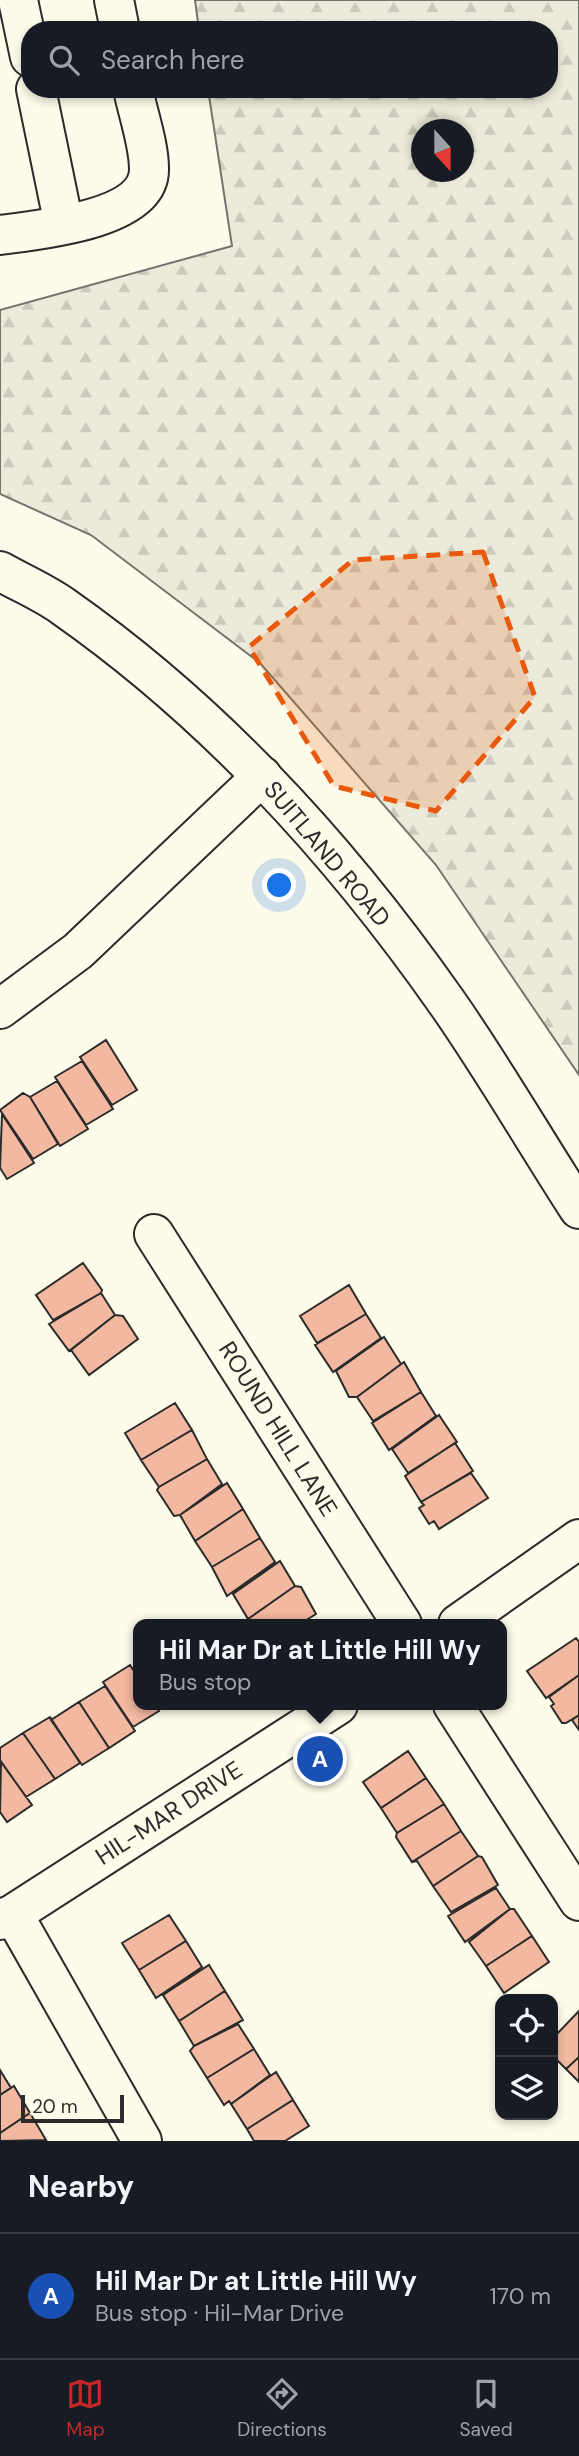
<!DOCTYPE html>
<html lang="en">
<head>
<meta charset="utf-8">
<style>
  body { margin:0; font-family:"DM Sans",sans-serif; background:#20242c; color:#f1f3f6 }
  .controls { position:absolute; right:21px; bottom:21px; display:grid; overflow:hidden; border-radius:14px; box-shadow:0 4px 10px #0003 }
  .controls button { width:63px; height:63px; display:grid; place-items:center; padding:0; border:0; border-bottom:2px solid #363941; background:#171b24; color:#f1f3f6; font:35px sans-serif }
  .compass { position:absolute; left:411px; top:119px; width:63px; height:63px; border-radius:50%; background:#171b24; box-shadow:0 4px 10px #0003; rotate:159deg }
  .scale { position:absolute; left:21px; bottom:18px; width:103px; box-sizing:border-box; padding-left:7px; border:4px solid #2b2b2b; border-top:0; font-size:19px; line-height:24px; white-space:nowrap; color:#2b2b2b; -webkit-text-stroke:5px #fdfbea; paint-order:stroke }
  .you { position:absolute; left:280px; top:886px; width:24px; height:24px; margin:-18px; border:5px solid #fff; border-radius:50%; background:#1a73e8; box-shadow:0 0 0 10px #1a73e833 }
  .badge { display:grid; place-items:center; width:46px; height:46px; border-radius:50%; background:#c62828; color:#fff; font-size:23px; font-weight:700 }
  .pin { position:absolute; translate:-50% -50%; border:4px solid #fff; box-shadow:0 2px 7px #0006 }
  .popup { position:absolute; left:133px; top:1619px; width:374px; height:91px; box-sizing:border-box; display:grid; place-content:center; border-radius:14px; background:#171b24; filter:drop-shadow(0 2px 5px #0005); font-size:23px; white-space:nowrap; color:#9ea1a6 }
  .popup b { font-size:26px; color:#f1f3f6 }
  .popup::after { content:''; position:absolute; left:50%; top:100%; margin-left:-14px; border:14px solid transparent; border-top-color:#171b24 }
  .list { margin:0; padding:0; list-style:none }
  h2 { display:flex; justify-content:space-between; align-items:center; height:91px; margin:0; padding:0 28px; font-size:30px }
  h2 small { font-size:23px; font-weight:400; color:#9ea1a6 }
  .list li { display:grid; grid-template-columns:46px 1fr auto; gap:21px; align-items:center; box-sizing:border-box; height:126px; padding:0 28px; border-top:2px solid #363941 }
  .list b { display:block; font-size:26px; white-space:nowrap }
  .list p { margin:0; font-size:23px; white-space:nowrap; color:#9ea1a6 }
  .list em { font-size:23px; font-style:normal; color:#9ea1a6 }
  .icon { flex:none; width:38px; height:38px; fill:none; stroke:currentColor; stroke-width:2; stroke-linecap:round; stroke-linejoin:round }
  .map { position:relative; flex:none; width:579px; height:2141px; overflow:hidden }
  .search { position:absolute; background:#171b24; box-shadow:0 4px 10px #0003; left:21px; right:21px; top:21px; height:77px; display:flex; align-items:center; gap:18px; box-sizing:border-box; padding:0 24px; border-radius:28px; color:#9ea1a6; font-size:26px }
  .sheet { height:217px; background:#171b24 }
  nav { display:flex; justify-content:space-around; align-items:center; box-sizing:border-box; height:98px; border-top:2px solid #363941; background:#171b24; font-size:19px; color:#9ea1a6 }
  nav a { display:grid; justify-items:center; gap:4px }
  nav .on { color:#c62828 }
  .map>svg:first-child { display:block }
  .forest { fill:url(#forest-firs); stroke:#74746e; stroke-width:2; fill-rule:evenodd }
  .building { fill:#f2b8a0; stroke:#2b2b2b; stroke-width:2 }
  .lines { fill:none; stroke-linecap:round; stroke-linejoin:round }
  .minor-casing { stroke:#2b2b2b; stroke-width:42 }
  .major-casing { stroke:#2b2b2b; stroke-width:42 }
  .minor { stroke:#fdfbea; stroke-width:38 }
  .major { stroke:#fdfbea; stroke-width:38 }
  .marked { fill:#e8590c; fill-opacity:0.2; stroke:#e8590c; stroke-width:5; stroke-dasharray:14 9; stroke-linejoin:round }
  .labels { text-anchor:middle; stroke-width:5; stroke-linejoin:round; paint-order:stroke }
  .street-label { font-size:24px; fill:#2b2b2b; stroke:#fdfbea }
</style>
</head>
<body>
<div class="map">
<svg width="579" height="2141" viewBox="0 0 579 2141">
  <defs>
    <pattern id="forest-firs" width="22" height="20" patternUnits="userSpaceOnUse" patternTransform="scale(1.75)"><rect width="22" height="20" fill="#ecebdb"/><path d="M5 1l3.5 6h-7zM16 11l3.5 6h-7z" fill="#cbcabc"/></pattern>
  </defs>
  <rect width="100%" height="100%" fill="#fdfbea"/>
  <path class="forest" d="M195,0H579V1075L436,865L260,663L91,535L0,494V310L232,246L208,89H549V30H199ZM421,130H463V172H421Z"/>
  <path class="building" d="M106,1040L137,1090L112,1105L80,1057Z
    M82,1061L113,1109L86,1125L55,1077Z
    M57,1081L88,1129L60,1146L30,1097Z
    M23,1093L30,1097L58,1144L33,1159L0,1110Z
    M2,1114L34,1163L7,1179L0,1168Z
    M83,1263L102,1290L101,1293L53,1320L36,1295Z
    M349,1285L366,1314L317,1343L300,1316Z
    M101,1293L115,1315L69,1351L49,1324Z
    M366,1314L381,1338L333,1372L315,1345Z
    M115,1315L123,1316L138,1339L89,1375L71,1350Z
    M384,1337L401,1364L357,1397H349L336,1371Z
    M404,1362L421,1392L373,1421L357,1397Z
    M421,1392L436,1416L389,1450L372,1423Z
    M175,1403L192,1430L141,1460L125,1433Z
    M439,1415L457,1442L408,1473L392,1449Z
    M192,1430L207,1459L159,1487L141,1460Z
    M455,1443L473,1471L421,1502L405,1476Z
    M207,1459L222,1484L180,1515L174,1516L157,1490L159,1487Z
    M471,1473L488,1498L439,1529L434,1521L429,1524L419,1508L424,1505L421,1502Z
    M227,1483L243,1509L195,1541L180,1515Z
    M243,1509L260,1538L212,1567L195,1541Z
    M260,1538L275,1562L227,1596L212,1567Z
    M280,1561L295,1586L248,1619L233,1594Z
    M295,1586L301,1587L316,1614L300,1624H251L248,1619Z
    M576,1638L579,1642V1675L546,1698L527,1671Z
    M130,1665L138,1677V1705H155L159,1711L133,1727L103,1682Z
    M579,1675V1715L566,1723H562L551,1706L554,1704L549,1697Z
    M105,1686L135,1731L109,1748L79,1702Z
    M79,1702L109,1748L82,1765L51,1720Z
    M579,1715V1730L572,1720Z
    M50,1717L80,1763L55,1779L23,1733Z
    M23,1733L55,1779L26,1797L0,1760V1748Z
    M408,1751L426,1778L381,1808L363,1782Z
    M1,1762L32,1805L7,1822L0,1812Z
    M426,1778L444,1804L397,1833L381,1808Z
    M444,1804L461,1831L412,1862L396,1837L397,1833Z
    M461,1831L478,1856L433,1886L417,1861L412,1862Z
    M478,1856L482,1857L498,1885L451,1912L433,1886Z
    M496,1888L510,1909L465,1942L448,1916Z
    M510,1909H514L532,1936L486,1966L469,1942Z
    M169,1915L186,1941L139,1970L122,1943Z
    M532,1936L549,1962L504,1993L486,1966Z
    M186,1941L202,1967L156,1998L139,1970Z
    M209,1965L225,1991L179,2021L163,1995Z
    M225,1991L243,2020L194,2046L179,2021Z
    M579,2011V2057L566,2069L553,2056V2038Z
    M238,2024L254,2049L207,2078L190,2051L194,2046Z
    M254,2049L270,2075L231,2104L229,2101L224,2105L207,2078Z
    M579,2057V2082L566,2069Z
    M0,2070L11,2088L0,2095Z
    M276,2072L293,2100L247,2129L231,2104Z
    M14,2086L30,2113L0,2133V2095Z
    M293,2100L309,2126L285,2141H254L247,2129Z
    M30,2113L46,2140L0,2141V2133Z"/>
  <g class="lines">
    <g class="minor-casing">
      <path id="minor" d="M18,0L30,57
        M114,0L120,30
        M36,89L64,225
        M0,235C37,230 150,220 149,169C149,144 138,114 133,89
        M0,1009L78,951L262,776
        M154,1234L402,1624
        M458,1624L579,1539
        M453,1705L579,1901
        M13,1914L142,2141
        M0,1920L13,1914L338,1705"/>
    </g>
    <g class="major-casing">
      <path id="major" d="M0,571C21,583 45,593 64,607C215,713 343,854 448,1004C494,1070 535,1141 579,1209"/>
    </g>
    <use href="#minor" class="minor"/>
    <use href="#major" class="major"/>
  </g>
  <path class="marked" d="M483,552L535,697L436,811L334,786L249,647L353,560Z"/>
  <g class="labels">
    <g class="street-label">
      <text transform="translate(327 854) rotate(50)" y="8">SUITLAND ROAD</text>
      <text transform="translate(278 1429) rotate(58)" y="8">ROUND HILL LANE</text>
      <text transform="translate(169 1813) rotate(-33)" y="8">HIL-MAR DRIVE</text>
    </g>
  </g>
</svg>
<div class="controls">
<button><svg class="icon" aria-label="locate" viewBox="0 0 24 24"><circle cx="12" cy="12" r="6"/><path d="M12 2v4M12 18v4M2 12h4M18 12h4"/></svg></button>
<button><svg class="icon" aria-label="layers" viewBox="0 0 24 24"><path d="M12 4l9 5-9 5-9-5zM3 14l9 5 9-5"/></svg></button>
</div>
<svg class="compass" viewBox="-18 -18 36 36"><path d="M0-13l5 13h-10z" fill="#e53935"/><path d="M0 13l5-13h-10z" fill="#9ea1a6"/></svg>
<div class="scale">20 m</div>
<div class="you"></div>
<div class="pin badge" style="left:320px;top:1759px;background:#1a4fb4">A</div>
<div class="popup"><b>Hil Mar Dr at Little Hill Wy</b>Bus stop</div>
<div class="search"><svg class="icon" aria-label="search" viewBox="0 0 24 24"><circle cx="10" cy="10" r="6"/><path d="M15 15l6 6"/></svg>Search here</div>
</div>
<section class="sheet">
<h2>Nearby<small></small></h2>
<ul class="list">
<li><span class="badge" style="background:#1a4fb4">A</span><div><b>Hil Mar Dr at Little Hill Wy</b><p>Bus stop · Hil-Mar Drive</p></div><em>170 m</em></li>
</ul>
</section>
<nav>
<a class="on"><svg class="icon" aria-label="map" viewBox="0 0 24 24"><path d="M3 6l6-2 6 2 6-2v14l-6 2-6-2-6 2zM9 4v14M15 6v14"/></svg>Map</a>
<a><svg class="icon" aria-label="directions" viewBox="0 0 24 24"><path d="M12 3l9 9-9 9-9-9zM9 14v-3h6M13 9l2 2-2 2"/></svg>Directions</a>
<a><svg class="icon" aria-label="saved" viewBox="0 0 24 24"><path d="M7 4h10v16l-5-4-5 4z"/></svg>Saved</a>
</nav>
</body>
</html>
